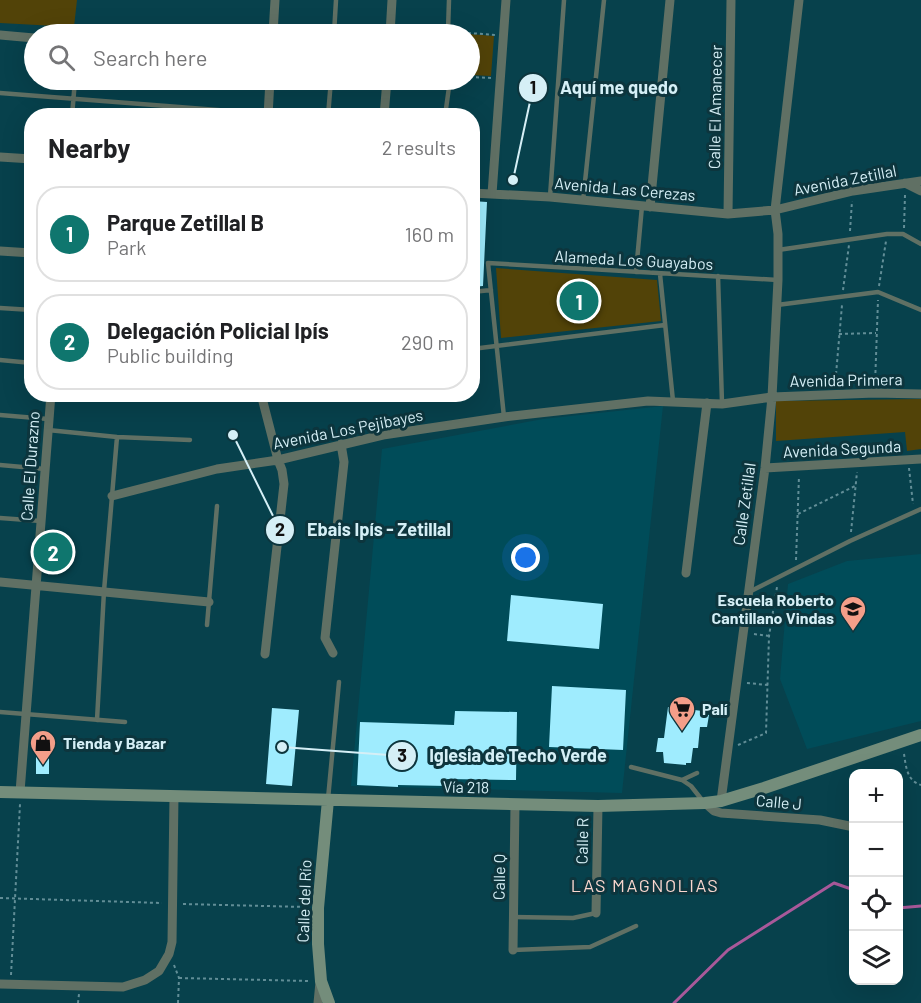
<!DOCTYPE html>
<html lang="en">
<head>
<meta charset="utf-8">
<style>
  body { margin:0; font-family:Barlow,sans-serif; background:#f2f2f2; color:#202124 }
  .controls { position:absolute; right:18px; bottom:18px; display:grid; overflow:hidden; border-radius:12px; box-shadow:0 6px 24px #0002 }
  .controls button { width:54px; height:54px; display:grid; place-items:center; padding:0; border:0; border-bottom:2px solid #e0e0e0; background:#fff; color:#202124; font:30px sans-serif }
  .you { position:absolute; left:526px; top:558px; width:21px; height:21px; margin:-15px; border:4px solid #fff; border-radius:50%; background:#1a73e8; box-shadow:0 0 0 9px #1a73e833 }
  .badge { display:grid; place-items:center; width:39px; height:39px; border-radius:50%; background:#0f766e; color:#fff; font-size:20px; font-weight:700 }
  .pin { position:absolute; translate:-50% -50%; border:3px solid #fff; box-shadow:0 2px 6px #0006 }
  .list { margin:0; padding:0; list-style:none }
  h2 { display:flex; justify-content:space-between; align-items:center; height:78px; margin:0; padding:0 24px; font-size:26px }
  h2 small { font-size:20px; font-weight:400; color:#757577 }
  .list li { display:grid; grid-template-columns:39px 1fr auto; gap:18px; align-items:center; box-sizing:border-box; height:96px; margin:0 12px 12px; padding:0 12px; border:2px solid #e0e0e0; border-radius:24px }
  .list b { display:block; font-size:22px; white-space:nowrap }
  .list p { margin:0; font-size:20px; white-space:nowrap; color:#757577 }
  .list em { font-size:20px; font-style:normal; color:#757577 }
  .icon { flex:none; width:33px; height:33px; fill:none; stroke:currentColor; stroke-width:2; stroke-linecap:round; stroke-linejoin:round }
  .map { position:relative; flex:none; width:921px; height:1003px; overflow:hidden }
  .search { position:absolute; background:#fff; box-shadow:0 6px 24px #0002; left:24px; top:24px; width:456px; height:66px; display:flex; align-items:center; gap:15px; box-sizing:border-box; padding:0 21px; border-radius:33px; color:#757577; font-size:22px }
  .panel { position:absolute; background:#fff; box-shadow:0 6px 24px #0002; left:24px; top:108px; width:456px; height:294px; border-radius:24px }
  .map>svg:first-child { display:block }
  .built { fill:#004c59 }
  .green { fill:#524308 }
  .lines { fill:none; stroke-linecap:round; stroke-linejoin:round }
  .stream { stroke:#a8599a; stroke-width:3 }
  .building { fill:#9fecfe }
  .path { stroke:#628e97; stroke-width:2; stroke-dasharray:3 3; stroke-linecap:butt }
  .lane { stroke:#607064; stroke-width:4.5 }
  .street { stroke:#607064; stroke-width:9 }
  .secondary { stroke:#748d7b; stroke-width:12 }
  .labels { text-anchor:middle; stroke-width:6; stroke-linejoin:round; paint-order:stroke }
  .street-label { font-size:16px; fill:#d5eff6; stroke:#0d353d }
  .poi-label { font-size:16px; font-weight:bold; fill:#d5eff6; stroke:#0d353d; text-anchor:start }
  .neighbourhood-label { font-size:18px; letter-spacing:1.5px; fill:#fad7cf; stroke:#0d353d }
  .leader { fill:none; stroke:#d5eff6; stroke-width:2 }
  .callout-dot { fill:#d5eff6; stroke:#0d353d; stroke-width:2 }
  .mark-label { font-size:18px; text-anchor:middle; font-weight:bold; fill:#111 }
  .callout-label { font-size:18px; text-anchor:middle; font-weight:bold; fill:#d5eff6; stroke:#0d353d; stroke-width:6; stroke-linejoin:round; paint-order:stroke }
</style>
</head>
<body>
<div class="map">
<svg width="921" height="1003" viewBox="0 0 921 1003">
  <rect width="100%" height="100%" fill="#07414c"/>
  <path class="built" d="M663,406L622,793L351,786L382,449L543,419Z
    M921,554V721L807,749L780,679L788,584L847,561Z"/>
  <path class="green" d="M0,0H77L74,27L0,23Z
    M396,28L494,36L491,76L470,75V34H396Z
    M496,268L657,280L661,321L501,338Z
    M921,399V449L907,451L905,432L776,441V401Z"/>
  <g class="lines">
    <path class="stream" d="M898,908L921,906
      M674,1003L728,950L834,883L854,890"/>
  </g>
  <path class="building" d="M472,201L487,202L483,286L472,287Z
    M511,595L603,604L599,649L507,641Z
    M552,686L626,690L623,750L549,747Z
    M668,707L703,711V714L709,715L707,727H700L698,748H693L691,763H686V765L664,763L663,752H656L658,738H664Z
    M272,708L299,710L292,786L266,784Z
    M455,711L517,712L516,780L447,779V786L398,785V787L357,785L360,722L454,725Z
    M36,757H49V774H36Z"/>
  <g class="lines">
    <path class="path" d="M399,27L442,30
      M456,32L495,35
      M470,77L491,78
      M904,228L905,195
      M850,231L852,201
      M879,286L886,241
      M843,290L849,245
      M839,334L876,333
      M875,385L878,300
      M835,386L842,305
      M909,468L913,504
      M798,514L855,486
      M851,532L857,472
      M796,560L799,476
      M754,634L769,636
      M747,683L768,685
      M738,745L766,733L769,636L777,587
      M904,754C906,767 907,781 921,785
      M0,898L162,903
      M183,904L306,907
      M174,965L179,978L178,1003
      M11,975L20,804
      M179,978L309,981
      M78,1003L79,994"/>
    <path class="lane" d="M448,31L449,0
      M334,34L336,0
      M0,93L268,114
      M72,116L75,80
      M328,116L331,80
      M445,116L450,80
      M550,197L564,0
      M583,201L604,0
      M778,250L887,234H903L921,244
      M636,272L642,206
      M660,274L673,401
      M718,276L722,403
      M472,292L491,290
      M777,305L878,292L921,310
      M0,308L32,310
      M472,349L665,325
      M0,360L32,363
      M0,415L48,419
      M504,417L488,263L778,280
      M48,430L117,437L190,440
      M0,465L45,469
      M0,518L41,521
      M749,592L850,541L921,509
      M207,625L217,506
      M0,712L125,722
      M97,720L104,591L117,437
      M631,767L682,780L691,786L702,800
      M682,780L697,773
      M328,799L339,682
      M513,917L573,918L596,913
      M513,950L590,947L636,926"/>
    <path class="street" d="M273,34L275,0
      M390,34L392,0
      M0,35L34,38
      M268,116L270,80
      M384,116L387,80
      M0,157L32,159
      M905,183L921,191
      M472,193L550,197L728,214L775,210L853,191L921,181
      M492,194L506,0
      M650,207L670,0
      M728,214L731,0
      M0,251L32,253
      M261,394L278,460L282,470L284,484L265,654
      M765,468L921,459
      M112,496L217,469L278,460L383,435L504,417L648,401L722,404L772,397L875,393L921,394
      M686,573L707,403
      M0,582L209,602
      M333,653L325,638L344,462L341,444
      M20,792L51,394
      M721,801L765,468L772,397L778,280V234L775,210L799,0
      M705,803L714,811L721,813L820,820L854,827
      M596,913L598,806
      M513,950L515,804
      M0,984L123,987L145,980L159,971L169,954L172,942L174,796
      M318,1003L320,982"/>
    <path class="secondary" d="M0,792L598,806L705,803L721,801L764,788L921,735
      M328,800L318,908V944L321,981L329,1003"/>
  </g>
  <defs>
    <g id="school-pin" transform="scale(1.35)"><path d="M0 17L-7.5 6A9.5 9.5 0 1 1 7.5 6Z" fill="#f49e89" stroke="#0d353d"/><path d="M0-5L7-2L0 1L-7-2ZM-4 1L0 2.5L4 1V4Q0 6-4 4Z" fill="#111"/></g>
    <g id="supermarket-pin" transform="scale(1.35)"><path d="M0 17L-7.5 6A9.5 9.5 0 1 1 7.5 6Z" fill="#f49e89" stroke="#0d353d"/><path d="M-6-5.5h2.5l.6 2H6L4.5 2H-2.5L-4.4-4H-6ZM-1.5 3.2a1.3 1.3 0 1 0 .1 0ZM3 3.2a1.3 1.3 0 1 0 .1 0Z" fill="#111"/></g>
    <g id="shop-pin" transform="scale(1.35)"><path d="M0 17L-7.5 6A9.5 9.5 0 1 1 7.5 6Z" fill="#f49e89" stroke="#0d353d"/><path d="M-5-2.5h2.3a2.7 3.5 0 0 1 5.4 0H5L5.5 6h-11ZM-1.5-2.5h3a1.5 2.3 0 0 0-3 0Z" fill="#111"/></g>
  </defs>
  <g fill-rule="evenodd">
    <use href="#school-pin" x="853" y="609"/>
    <use href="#supermarket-pin" x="682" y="709"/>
    <use href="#shop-pin" x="43" y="743"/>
  </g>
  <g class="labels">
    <g class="street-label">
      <text transform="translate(715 107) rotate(-89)" y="6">Calle El Amanecer</text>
      <text transform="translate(845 180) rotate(-11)" y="6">Avenida Zetillal</text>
      <text transform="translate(625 189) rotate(5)" y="6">Avenida Las Cerezas</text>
      <text transform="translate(634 260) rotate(3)" y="6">Alameda Los Guayabos</text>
      <text transform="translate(846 380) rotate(-1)" y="6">Avenida Primera</text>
      <text transform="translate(348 429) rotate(-11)" y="6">Avenida Los Pejibayes</text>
      <text transform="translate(842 449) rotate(-3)" y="6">Avenida Segunda</text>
      <text transform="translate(30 466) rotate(-86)" y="6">Calle El Durazno</text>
      <text transform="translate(744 504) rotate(-82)" y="6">Calle Zetillal</text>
      <text transform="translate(466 787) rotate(1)" y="6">Vía 218</text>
      <text transform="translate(779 802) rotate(5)" y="6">Calle J</text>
      <text transform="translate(582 841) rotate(-89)" y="6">Calle R</text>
      <text transform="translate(499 877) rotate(-89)" y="6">Calle Q</text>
      <text transform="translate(304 901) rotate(-88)" y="6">Calle del Río</text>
    </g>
    <g class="poi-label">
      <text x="834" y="606" text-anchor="end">Escuela Roberto<tspan x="834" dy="18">Cantillano Vindas</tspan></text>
      <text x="702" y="715">Palí</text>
      <text x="63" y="749">Tienda y Bazar</text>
    </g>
    <g class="neighbourhood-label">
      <text x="645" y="892">LAS MAGNOLIAS</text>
    </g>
  </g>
  <path class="leader" d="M513 180L533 88M233 435L280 530M282 747L402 756"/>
  <g class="callout-dot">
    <circle cx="513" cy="180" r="6"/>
    <circle cx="233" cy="435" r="6"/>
    <circle cx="282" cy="747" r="6"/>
    <circle cx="533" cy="88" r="15"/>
    <circle cx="280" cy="530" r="15"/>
    <circle cx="402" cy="756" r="15"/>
  </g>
  <g class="mark-label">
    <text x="533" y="94">1</text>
    <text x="280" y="536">2</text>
    <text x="402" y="762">3</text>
  </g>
  <g class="callout-label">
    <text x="619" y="94">Aquí me quedo</text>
    <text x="379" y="536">Ebais Ipís - Zetillal</text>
    <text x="518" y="762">Iglesia de Techo Verde</text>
  </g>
</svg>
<div class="controls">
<button>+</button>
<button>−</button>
<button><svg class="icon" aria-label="locate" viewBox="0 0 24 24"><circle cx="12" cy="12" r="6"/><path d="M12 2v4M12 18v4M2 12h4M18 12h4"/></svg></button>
<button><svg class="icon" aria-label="layers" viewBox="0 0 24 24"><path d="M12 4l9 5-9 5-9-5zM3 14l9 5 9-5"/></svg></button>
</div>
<div class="you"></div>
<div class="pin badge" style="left:579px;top:301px">1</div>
<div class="pin badge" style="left:53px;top:552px">2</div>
<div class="search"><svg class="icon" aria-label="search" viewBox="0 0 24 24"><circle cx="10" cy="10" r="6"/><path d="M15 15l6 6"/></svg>Search here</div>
<section class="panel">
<h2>Nearby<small>2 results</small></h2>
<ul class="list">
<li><span class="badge">1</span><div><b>Parque Zetillal B</b><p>Park</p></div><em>160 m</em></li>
<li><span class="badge">2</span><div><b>Delegación Policial Ipís</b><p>Public building</p></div><em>290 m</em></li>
</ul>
</section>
</div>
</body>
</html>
